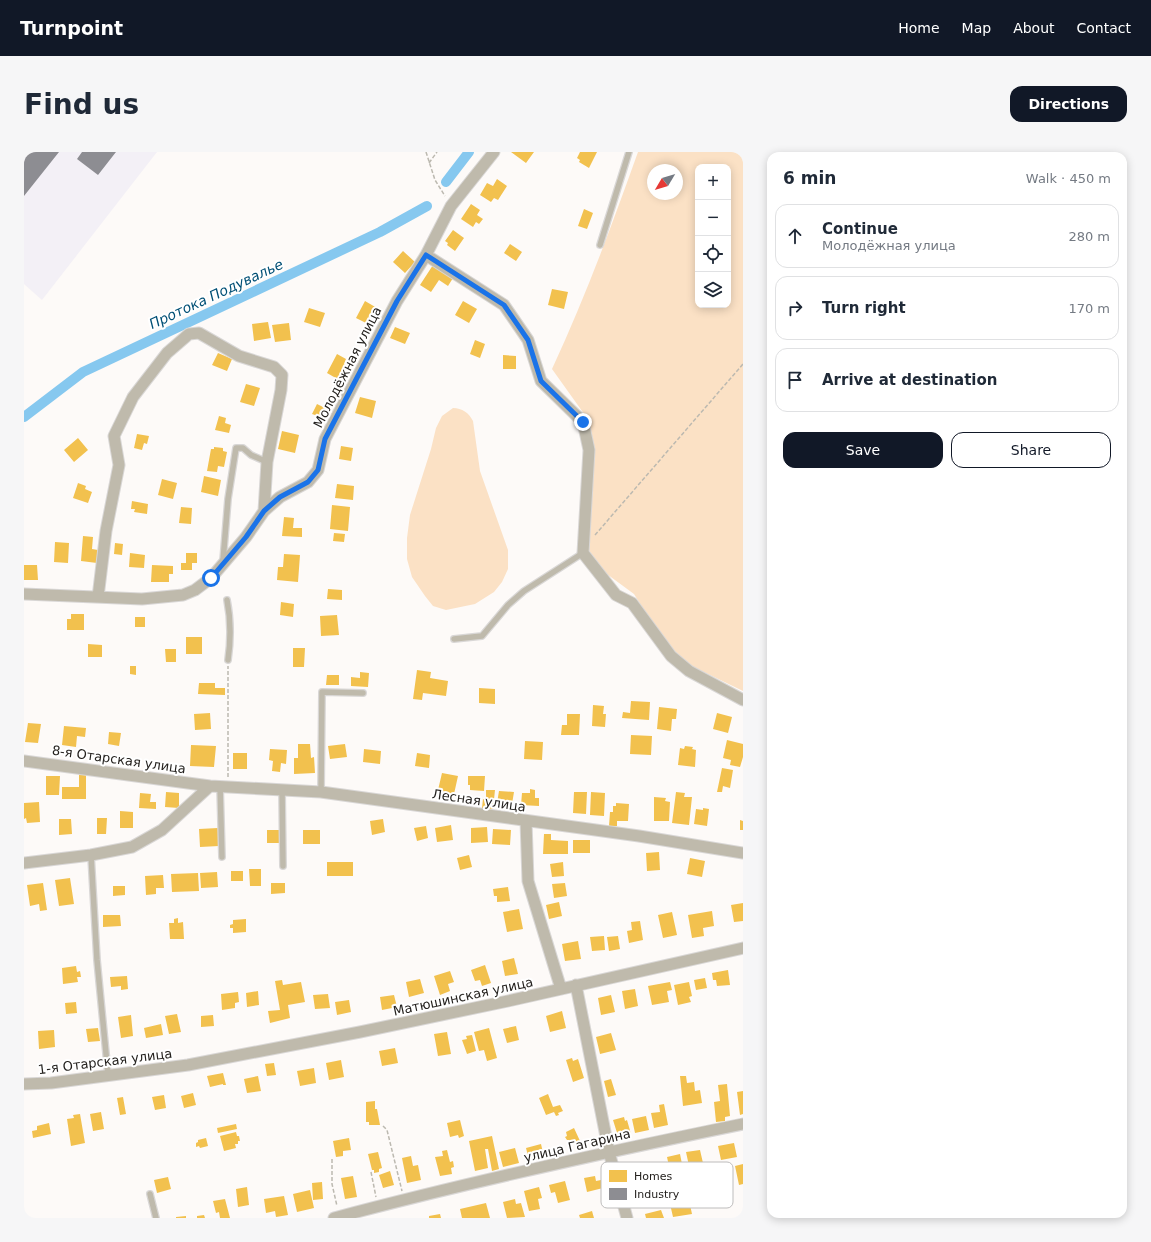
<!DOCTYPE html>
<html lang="en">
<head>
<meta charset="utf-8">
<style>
  body { margin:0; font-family:"DejaVu Sans",sans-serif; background:#f6f6f7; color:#1f2937 }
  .controls { position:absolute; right:12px; top:12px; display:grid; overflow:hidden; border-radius:8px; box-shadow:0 2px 10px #0003 }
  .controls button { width:36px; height:36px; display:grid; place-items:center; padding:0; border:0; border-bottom:1px solid #e0e1e3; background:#fff; color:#1f2937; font:20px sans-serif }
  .compass { position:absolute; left:623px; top:12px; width:36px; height:36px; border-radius:50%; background:#fff; box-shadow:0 2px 10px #0003; rotate:232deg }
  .stop { position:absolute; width:12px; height:12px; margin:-9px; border:3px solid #1a73e8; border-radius:50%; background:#fff }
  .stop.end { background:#1a73e8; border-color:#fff; box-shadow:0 1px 4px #0008 }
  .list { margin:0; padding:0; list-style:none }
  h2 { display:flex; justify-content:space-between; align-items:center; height:52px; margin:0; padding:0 16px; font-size:17px }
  h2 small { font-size:13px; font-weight:400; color:#747a83 }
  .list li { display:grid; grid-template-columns:26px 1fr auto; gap:12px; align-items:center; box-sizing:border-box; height:64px; margin:0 8px 8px; padding:0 8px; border:1px solid #e0e1e3; border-radius:12px }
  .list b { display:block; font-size:15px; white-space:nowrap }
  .list p { margin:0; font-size:13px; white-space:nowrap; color:#747a83 }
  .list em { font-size:13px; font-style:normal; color:#747a83 }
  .actions { display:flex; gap:8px; padding:12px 16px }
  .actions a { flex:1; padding:9px 0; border:1px solid #111827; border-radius:12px; text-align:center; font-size:14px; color:#111827 }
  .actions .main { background:#111827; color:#fff }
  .icon { flex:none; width:22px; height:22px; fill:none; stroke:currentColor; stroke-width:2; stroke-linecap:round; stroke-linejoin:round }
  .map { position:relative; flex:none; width:719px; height:1066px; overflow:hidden; border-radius:12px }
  header { display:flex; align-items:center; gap:24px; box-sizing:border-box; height:56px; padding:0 20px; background:#111827; color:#fff }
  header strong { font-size:19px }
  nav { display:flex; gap:22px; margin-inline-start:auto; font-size:14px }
  .intro { display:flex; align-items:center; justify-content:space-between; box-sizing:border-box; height:96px; padding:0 24px }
  h1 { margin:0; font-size:28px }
  .button { padding:10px 18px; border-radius:12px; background:#111827; color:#fff; font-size:14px; font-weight:700 }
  main { display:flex; gap:24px; padding:0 24px }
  aside { flex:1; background:#fff; border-radius:12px; box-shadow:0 2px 10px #0003 }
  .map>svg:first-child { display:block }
  .industrial { fill:#f3f0f6 }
  .green { fill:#fbe1c5; fill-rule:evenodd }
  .homes { fill:#f2c14e }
  .industry { fill:#8d8d92 }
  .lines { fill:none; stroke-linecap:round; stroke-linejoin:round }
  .canal { stroke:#86c8ef; stroke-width:10 }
  .service-casing { stroke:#d9d7d6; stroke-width:8 }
  .minor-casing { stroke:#d9d7d6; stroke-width:13 }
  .path { stroke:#bcb9b0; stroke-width:1.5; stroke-dasharray:4 2; stroke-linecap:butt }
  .service { stroke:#bfbaac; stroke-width:5.5 }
  .minor { stroke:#bfbaac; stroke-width:11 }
  .route { stroke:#1a73e8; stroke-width:5 }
  .labels { text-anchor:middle; stroke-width:4; stroke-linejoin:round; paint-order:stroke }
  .street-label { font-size:13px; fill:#24211e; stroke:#fff }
  .water-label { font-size:14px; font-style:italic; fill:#004f75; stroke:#fff }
  .key { fill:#fff; stroke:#bdbcbc; stroke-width:1 }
  .key-label { font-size:11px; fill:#24211e }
</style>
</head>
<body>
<header>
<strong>Turnpoint</strong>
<nav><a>Home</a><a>Map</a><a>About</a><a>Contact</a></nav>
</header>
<div class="intro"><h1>Find us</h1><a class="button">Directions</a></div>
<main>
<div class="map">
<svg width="719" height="1066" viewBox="0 0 719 1066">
  <rect width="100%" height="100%" fill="#fdfaf8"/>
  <path class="industrial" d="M0,0H133L18,148L0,132Z"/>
  <path class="green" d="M614,0H719V539L649,505L610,442L576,417L564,397L567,296L563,266L528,217C561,146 588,73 614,0ZM674,15H704V153H674ZM629,18H653V42H629Z
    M429,256C438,256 445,261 449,269L456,319L484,398V417L478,430L470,440L451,452L422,458L409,454L401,444L388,425L383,407V386L386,363L407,297L412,276L418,264Z"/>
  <path class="homes" d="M487,0H510L502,11Z
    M556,0H573L565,16L555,10L556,8L553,6Z
    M473,27L483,34L474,48L470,46L467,50L456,43L463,31L469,34Z
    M447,52L456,58L453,63L459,67L455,72L452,70L449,75L437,67Z
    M560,57L569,61L563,77L554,74Z
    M429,78L440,86L431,99L423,93L424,91L421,89Z
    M486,92L498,100L492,109L480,101Z
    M379,99L391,110L381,121L369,110Z
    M409,113L429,126L424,134L415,128L407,140L396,133Z
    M528,137L544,140L540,157L524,153Z
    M341,149L353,156L344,172L332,166Z
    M439,149L453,157L445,171L431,163Z
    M285,156L301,161L296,175L280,170Z
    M244,170L247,186L230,189L228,172Z
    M265,171L267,188L251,190L248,173Z
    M371,175L386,181L381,192L366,186Z
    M451,188L461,192L456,206L446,202Z
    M194,201L208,207L203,219L188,213Z
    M313,202L322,207L320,212L324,215L317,229L303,221Z
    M479,203L492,204V217H479Z
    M222,232L236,236L230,254L216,250Z
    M336,245L352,249L348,266L331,261Z
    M293,252L301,256L297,265L288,262Z
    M195,264L202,266L201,271L207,273L205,281L191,278Z
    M258,279L275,283L271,301L254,297Z
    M113,282L125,284L123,292L120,291L118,298L110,296Z
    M54,286L64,298L50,310L40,298Z
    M317,294L329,296L327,309L315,307Z
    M190,295L199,296V299L203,300L200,315L194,314L193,320L183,319L187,297H190Z
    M180,324L197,328L194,344L177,340Z
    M138,327L153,331L149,347L134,343Z
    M54,331L62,334L61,337L68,340L64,351L49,346Z
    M313,332L330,334L329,348L311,346Z
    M108,349L124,352L123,362L110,360L111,357H107Z
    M308,353L326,355L324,379L306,377Z
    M157,355L168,356L167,372L155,371Z
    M260,365L270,366L269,376H278V385L258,384Z
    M310,381L321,382L320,390L309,389Z
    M59,384L69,385L68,397L74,398L73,411L57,409Z
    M31,390L45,391L44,411L30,410Z
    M91,391L99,392L98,403L90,402Z
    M106,401L121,403L120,416L105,415Z
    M162,401H173V411H168V418H157V411H162Z
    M260,402L276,403L274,430L253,428L254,415H259Z
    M0,413H13L14,428H0Z
    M128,413L149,414V422H145V430H127Z
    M304,437L318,438V448L303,447Z
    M257,450L270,452L269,465L256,463Z
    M47,462H60V478H43V467H47Z
    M313,463L315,483L297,484L296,464Z
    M111,465H121V475H111Z
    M162,485H178V502H162Z
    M64,492L78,493V505H64Z
    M269,496H281L280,515H269Z
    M141,497H152V510H142Z
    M106,514H112V523L106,522Z
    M393,518L407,520L406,526L424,529L422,544L399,541L398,548L389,547Z
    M336,520L345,521L344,535L327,534V525L336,526Z
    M303,523H315V533H302Z
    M175,531H191V536H201V543L174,542Z
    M455,536L471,537V552L455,551Z
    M607,549L626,550L625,568L598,566L599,560L606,561Z
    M569,553L580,554L579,562H582L581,575L568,574Z
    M635,555L653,557L652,567H648L647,579L633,577Z
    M186,561L187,577L171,578L170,562Z
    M693,561L708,565L704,581L689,577Z
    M543,562H556L555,583H537L538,573H543Z
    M4,571L17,572L14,591L1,590Z
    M40,574L62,576L61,585L53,584L52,595L38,593Z
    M85,580L97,581L95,594L84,592Z
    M607,583L628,584L627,603L606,602Z
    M703,588L719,592V605L716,615L706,613L707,608L699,606Z
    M501,589L519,590L518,608L500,607Z
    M274,592H286L287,606L290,605L291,621L270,622V606H274Z
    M321,592L323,605L306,607L304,594Z
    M167,593L192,594L190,615L166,614Z
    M661,594L669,595L668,597L672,598L671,615L654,613L656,596L660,597Z
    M246,597L263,598L262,612L257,611L256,620L248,619L249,609L245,608Z
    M340,597L357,599L356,612L339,610Z
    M209,601H223V617H209Z
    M393,601L406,603L405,616L391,614Z
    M698,616L709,618L706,636L699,634L698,640H693Z
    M418,621L434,624L430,642L414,638Z
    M55,622H62V647H38V635H55Z
    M22,624H36L35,643H22Z
    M444,624H461L460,639L446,638V633H444Z
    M506,637L511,638V646H515V654L497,653L498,641H506Z
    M462,638H471L469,657L458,656L459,647H462Z
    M475,639L490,640L488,652L473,651Z
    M142,640L155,641V656L141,655Z
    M550,640H563L562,662L549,661Z
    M567,640L581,641L580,664L566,663Z
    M652,640L661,641L660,645H668L665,673L648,671Z
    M116,641L127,642L126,650H132V657L115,656Z
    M630,645L642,646L641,649L646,650L645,669H630Z
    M15,650L16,670L3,671L2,666L0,667V651Z
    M592,651L605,652L604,669H593V674H585L586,660H589V654H592Z
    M679,656L685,657L683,674L670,672L672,657L679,658Z
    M96,659L109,660V676H96Z
    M73,666H83L82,682H73Z
    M35,667H47L48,682L35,683Z
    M359,667L361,680L348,683L346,669Z
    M716,668L719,669V678H716Z
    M427,673L429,688L413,690L411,676Z
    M402,674L404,686L393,689L390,676Z
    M463,675L464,690L447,691V676Z
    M194,676L195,694L176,695L175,677Z
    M469,677L487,678L486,693L468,692Z
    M243,678H256V691H243Z
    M279,678H296V692H279Z
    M520,682H527V688L544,689V702H519Z
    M549,688H566V701H549Z
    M635,700L636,718L623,719L622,701Z
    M445,703L448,715L436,718L433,706Z
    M666,706L681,709L678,725L663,722Z
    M303,710H329V724H303Z
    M539,710L540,724L528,725L526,712Z
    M225,717H237V734H226Z
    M207,719H219V729H207Z
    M193,720L194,735L177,736L176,721Z
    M174,721L175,739L148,740L147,722Z
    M139,723L140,736H132V742L122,743L121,724Z
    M46,726L50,752L35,754L31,728Z
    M19,731L23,758L16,759L15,752L6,754L3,733Z
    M247,731H261V741L247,742Z
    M541,731L543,744L530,746L528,732Z
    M89,734H101V743L89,744Z
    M484,735L486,749L473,750V744H470L469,737Z
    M535,750L538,764L525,767L522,753Z
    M719,751V769L710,770L707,753Z
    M495,757L499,777L483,780L479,760Z
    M688,759L690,774L679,776L680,784L668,786L664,763Z
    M648,760L653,783L639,786L634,763Z
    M79,763H96L97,774L79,775Z
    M154,766V771L159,770L160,787H146L145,771H150V767Z
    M222,767V780L209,781V776H206V773L209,772V768Z
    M616,769L619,788L605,791L603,779L608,778L607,770Z
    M580,784L581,798L568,799L566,785Z
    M594,784L596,797L585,799L583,785Z
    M554,789L557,807L541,809L538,792Z
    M490,806L494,822L481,824L478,809Z
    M461,813L467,831L458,834L456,828L451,829L447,818Z
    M52,814L53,820L56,819L57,825H53L54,830L39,832L38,816Z
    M704,818L706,833L693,834L692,828H689L688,821Z
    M426,819L430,830L424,832L426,839L416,843L410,824Z
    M103,824L104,837L97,838V834L87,835L86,825Z
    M681,826L683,836L672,838L670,828Z
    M396,827L400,841L385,845L382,830Z
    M258,828L259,833L277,830L281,850L264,853L266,866L246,871L244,859L256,858L251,829Z
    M646,830L648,838L643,839L645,850L628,853L624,834Z
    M665,830L668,844L665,845L667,850L654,853L650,833Z
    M611,837L614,854L601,857L598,839Z
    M234,839L235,853L223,855L222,841Z
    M214,840L215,850L211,851V856L198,858L197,842Z
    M304,842L306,856L291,857L289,843Z
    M370,843L373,855L358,858L356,845Z
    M587,843L591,860L577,863L574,846Z
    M325,848L327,860L313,863L311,850Z
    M52,850L53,861L42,862L41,851Z
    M538,859L542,876L526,880L522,864Z
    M153,862L157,880L145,882L141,864Z
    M107,863L109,884L97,886L94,865Z
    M189,863L190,874L177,875V864Z
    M137,872L139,883L122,886L120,876Z
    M492,874L495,888L483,891L479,877Z
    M74,876L76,889L64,890L62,877Z
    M465,876L473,906L463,909L460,898L455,899L450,880Z
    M30,878L31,895L15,897L14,879Z
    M423,880L427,902L414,904L410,882Z
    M587,881L592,898L576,902L572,885Z
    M448,883L452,899L443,902L438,888L443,887L442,884Z
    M371,896L374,911L358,914L355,899Z
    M548,906L549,909L554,907L560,926L549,930L542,908Z
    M317,908L320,925L305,928L302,911Z
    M250,911L252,923L243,924L241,912Z
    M290,916L292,931L276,934L273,919Z
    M199,921L202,933H199V932L186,935L183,924Z
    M234,924L237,939L223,941L220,927Z
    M656,924H662L663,931L670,930L671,939L676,938L678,951L659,954Z
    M587,927L592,943L584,945L580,929Z
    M703,932L706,964L701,965V969L692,970L690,950L696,949L694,933Z
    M719,939V962L716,963L713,940Z
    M169,941L172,953L160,956L157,944Z
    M524,942L529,955L536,953L539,959L534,961L535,963L532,964L530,960L522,963L515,946Z
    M140,943L142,956L131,958L128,945Z
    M99,945L102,962L96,963L93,946Z
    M351,949V957H353L356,973H345V970H342V950Z
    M640,952L644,973L630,976L627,961L636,960L635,953Z
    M77,960L80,977L69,979L66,962Z
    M56,962L61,991L47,994L43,967L50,966L49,963Z
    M622,964L625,978L611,981L608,967Z
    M600,965L601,969L603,968L607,982L605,983L604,981L594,984L589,968Z
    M436,968L440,984L435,986L434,983L426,985L423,971Z
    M25,971L27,982L9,986L8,979L13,978V974Z
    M212,972L213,977L194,981L193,976Z
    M550,976L556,989L547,992L545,988H543L541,985L543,984L542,980Z
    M212,980L213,984H215L216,989H214V992H211L212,996L200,999L196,984Z
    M468,984L475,1017L468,1019L464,997H461L464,1016L451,1019L445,989Z
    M182,986L184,994L176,996L175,994L172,995V991L174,990V988Z
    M325,986L327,998L319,999V1004L312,1005L309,989Z
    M710,991L713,1005L697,1008L694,994Z
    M517,992L520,1005L505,1008L502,996Z
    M491,996L495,1011L479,1015L475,1000Z
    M423,998L426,1010L429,1009L430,1015L427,1016L428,1022L416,1024L411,1005L419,1004L418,999Z
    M676,998L679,1011L665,1014L662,1000Z
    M354,1000L358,1016L355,1017V1020L350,1021V1018H348L344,1002Z
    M656,1002L659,1017L646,1019L643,1005Z
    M387,1004L389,1014L394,1013L397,1028L383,1031L378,1006Z
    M719,1012V1032L715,1033L711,1014Z
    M366,1019L370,1033L359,1036L355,1023Z
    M329,1024L333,1045L321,1047L317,1026Z
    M571,1024L572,1029L577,1028L579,1036L563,1040L560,1026Z
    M144,1025L147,1037L133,1041L130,1028Z
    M541,1029L546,1048L534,1051L531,1040L527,1041L525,1033Z
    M298,1030L299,1047L289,1048L288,1031Z
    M223,1035L225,1053L214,1055L212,1037Z
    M515,1035L518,1046L514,1047L516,1057L505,1059L500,1039Z
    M286,1038L290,1056L273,1060L269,1042Z
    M260,1044L264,1063L252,1065L251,1059L242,1061L240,1047Z
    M201,1047L206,1066H196L195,1060L192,1061L189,1049Z
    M491,1047L492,1052L497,1051L501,1065L483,1066L479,1050Z
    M665,1048L668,1062L649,1065L646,1052Z
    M462,1051L466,1066H438L436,1057Z
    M637,1058L640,1066H622L621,1062Z
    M568,1059L570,1066H556L555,1063Z
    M416,1062L417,1066H405V1064Z
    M180,1063L181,1066H173V1064Z
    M162,1064V1066H152V1065Z"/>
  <path class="industry" d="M0,0H35L0,44Z
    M58,0H92L74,23L53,7Z"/>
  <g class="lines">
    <path class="canal" d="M422,30L445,0
      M0,265L59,220L356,80L403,54"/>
    <g class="service-casing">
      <path id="service" d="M576,93L605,0
        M199,409L204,347L212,296H219L227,303L243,310
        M203,448C207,468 207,487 204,508
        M430,487L458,484L484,453L500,439L559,401
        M196,634L198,705
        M258,637L259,714
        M297,640L298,540L339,541
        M67,703L73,808L84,922
        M126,1042L132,1066"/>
    </g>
    <g class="minor-casing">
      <path id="minor" d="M402,103L480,153L504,188L517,229L559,270L565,298L559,401L592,443L608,451L647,504L665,519L719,548
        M0,442L118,447L159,443L171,438L187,426L222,385L240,359L256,345L284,330L294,318L301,287L373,149L402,103L427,54L470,0
        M74,445L82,379L95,313L90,284L109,245L143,201L165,182L175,181L215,204L250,215L258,223L257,238L243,310L240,359
        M0,609L186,634L297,640L615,684L719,701
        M502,669L504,729L537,837
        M0,711L67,703L108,695L138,678L186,634
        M552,833L585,1000L603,1066
        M0,932L27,931L164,913L336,880L484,849L719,796
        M310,1066C445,1030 582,1000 719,972"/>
    </g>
    <path class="path" d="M402,0L411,28L421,44
      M405,11L413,0
      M571,383L719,212
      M204,625V514
      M359,974L363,978L378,1039
      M308,1007V1032L313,1054
      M347,1020L352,1045"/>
    <use href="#service" class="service"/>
    <use href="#minor" class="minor"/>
  </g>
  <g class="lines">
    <path class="route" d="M187,426L222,385L240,359L256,345L284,330L294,318L301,287L373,149L402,103L480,153L504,188L517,229L559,270"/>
  </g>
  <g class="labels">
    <g class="street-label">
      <text transform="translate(323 215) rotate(-63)" y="5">Молодёжная улица</text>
      <text transform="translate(95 607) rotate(8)" y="5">8-я Отарская улица</text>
      <text transform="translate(455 648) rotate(8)" y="5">Лесная улица</text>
      <text transform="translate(439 844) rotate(-12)" y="5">Матюшинская улица</text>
      <text transform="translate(81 909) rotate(-7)" y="5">1-я Отарская улица</text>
      <text transform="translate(553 993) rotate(-13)" y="5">улица Гагарина</text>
    </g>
    <g class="water-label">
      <text transform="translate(192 142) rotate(-25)" y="5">Протока Подувалье</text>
    </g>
  </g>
  <rect x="577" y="1010" width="132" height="46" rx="6" class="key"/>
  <rect x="585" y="1018" width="18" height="12" fill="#f2c14e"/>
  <rect x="585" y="1036" width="18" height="12" fill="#8d8d92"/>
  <g class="key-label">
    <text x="610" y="1028">Homes</text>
    <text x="610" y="1046">Industry</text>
  </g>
</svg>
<div class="controls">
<button>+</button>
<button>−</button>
<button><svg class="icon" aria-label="locate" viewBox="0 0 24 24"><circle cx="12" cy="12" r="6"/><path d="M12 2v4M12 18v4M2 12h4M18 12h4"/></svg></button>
<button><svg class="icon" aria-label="layers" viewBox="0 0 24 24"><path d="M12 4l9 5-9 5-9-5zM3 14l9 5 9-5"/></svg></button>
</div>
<svg class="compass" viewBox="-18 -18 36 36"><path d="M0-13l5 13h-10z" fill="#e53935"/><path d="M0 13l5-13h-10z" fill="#747a83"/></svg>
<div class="stop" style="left:187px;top:426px"></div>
<div class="stop end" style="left:559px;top:270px"></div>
</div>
<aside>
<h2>6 min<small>Walk · 450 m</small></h2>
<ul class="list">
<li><svg class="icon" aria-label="ahead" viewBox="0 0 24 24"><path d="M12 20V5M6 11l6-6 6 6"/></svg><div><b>Continue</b><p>Молодёжная улица</p></div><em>280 m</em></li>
<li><svg class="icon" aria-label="right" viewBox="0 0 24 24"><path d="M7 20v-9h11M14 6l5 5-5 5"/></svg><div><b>Turn right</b></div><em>170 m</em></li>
<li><svg class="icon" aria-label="arrive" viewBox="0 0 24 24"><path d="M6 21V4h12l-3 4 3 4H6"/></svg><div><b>Arrive at destination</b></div></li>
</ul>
<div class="actions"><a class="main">Save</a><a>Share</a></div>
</aside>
</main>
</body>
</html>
